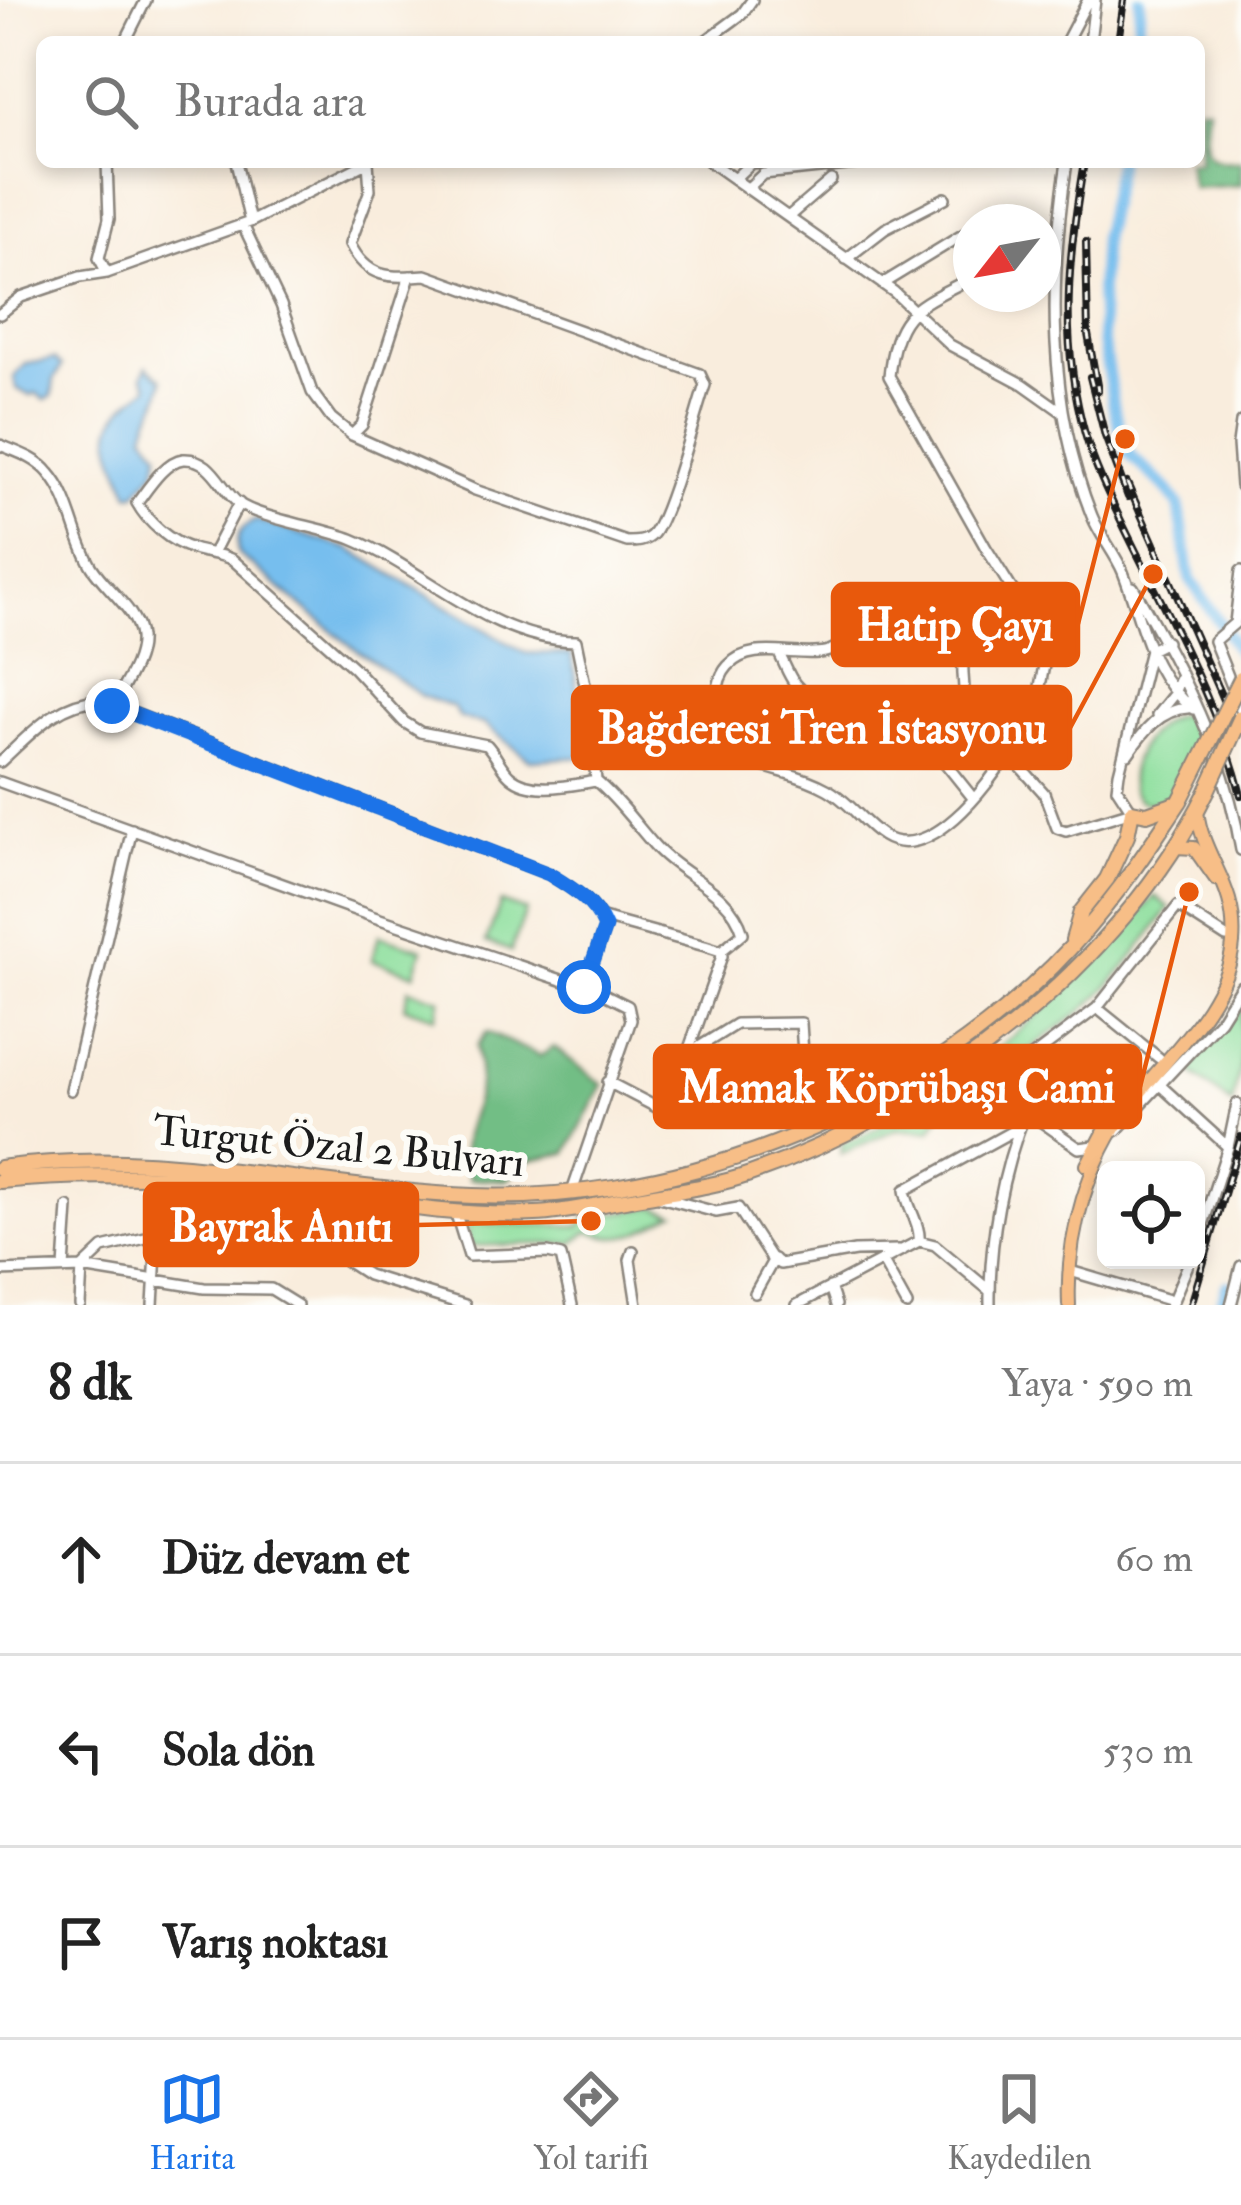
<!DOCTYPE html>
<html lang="tr">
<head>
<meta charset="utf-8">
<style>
  body { margin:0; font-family:"IM FELL Double Pica",serif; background:#f6f6f6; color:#222 }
  .controls { position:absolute; right:36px; bottom:36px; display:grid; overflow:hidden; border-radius:18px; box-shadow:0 6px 18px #0003 }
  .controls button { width:108px; height:108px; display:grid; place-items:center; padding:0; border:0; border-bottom:3px solid #e0e0e0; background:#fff; color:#222; font:60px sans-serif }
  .compass { position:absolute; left:953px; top:204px; width:108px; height:108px; border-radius:50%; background:#fff; box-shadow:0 6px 18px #0003; rotate:239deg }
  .stop { position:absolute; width:36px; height:36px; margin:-27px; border:9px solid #1a73e8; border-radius:50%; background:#fff }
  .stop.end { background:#1a73e8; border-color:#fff; box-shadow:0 3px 12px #0008 }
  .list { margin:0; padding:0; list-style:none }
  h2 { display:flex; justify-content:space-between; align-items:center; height:156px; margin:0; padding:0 48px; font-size:51px }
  h2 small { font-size:39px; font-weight:400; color:#767676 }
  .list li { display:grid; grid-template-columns:78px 1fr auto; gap:36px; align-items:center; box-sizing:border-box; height:192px; padding:0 48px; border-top:3px solid #e0e0e0 }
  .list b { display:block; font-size:45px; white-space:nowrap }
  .list em { font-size:39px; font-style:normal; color:#767676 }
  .icon { flex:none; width:66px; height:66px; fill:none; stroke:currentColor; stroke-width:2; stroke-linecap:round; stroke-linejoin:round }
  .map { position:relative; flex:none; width:1241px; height:1305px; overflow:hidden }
  .search { position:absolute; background:#fff; box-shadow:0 6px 18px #0003; left:36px; right:36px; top:36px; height:132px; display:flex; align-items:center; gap:30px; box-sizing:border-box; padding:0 42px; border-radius:18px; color:#767676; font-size:45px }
  .sheet { height:732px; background:#fff }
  nav { display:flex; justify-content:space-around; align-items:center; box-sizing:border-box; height:168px; border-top:3px solid #e0e0e0; background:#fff; font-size:33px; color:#767676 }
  nav a { display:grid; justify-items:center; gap:6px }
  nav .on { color:#1a73e8 }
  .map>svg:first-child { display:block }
  .green { fill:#8edf9e; stroke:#557e5d; stroke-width:3 }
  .forest { fill:#72be85; stroke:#476d50; stroke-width:3 }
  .water { fill:#76beee; stroke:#496d85; stroke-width:3 }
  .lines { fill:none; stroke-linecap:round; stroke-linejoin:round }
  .river { stroke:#76beee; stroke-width:12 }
  .minor-casing { stroke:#8a847c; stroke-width:14 }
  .major-casing { stroke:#8a847c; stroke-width:16 }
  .highway-casing { stroke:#8a847c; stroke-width:18 }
  .minor { stroke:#fff; stroke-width:9 }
  .major { stroke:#f7be87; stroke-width:12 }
  .highway { stroke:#f7be87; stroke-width:14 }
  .rail-casing { stroke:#1c1c1c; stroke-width:8 }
  .rail { stroke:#fdfcf7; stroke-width:3; stroke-dasharray:9; stroke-linecap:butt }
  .highway-bridge-casing { stroke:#8a847c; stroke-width:18; stroke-linecap:butt }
  .highway-bridge { stroke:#f7be87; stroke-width:14 }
  .route { stroke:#1a73e8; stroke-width:15 }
  .labels { text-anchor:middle; stroke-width:12; stroke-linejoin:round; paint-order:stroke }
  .street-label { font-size:42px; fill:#1c1c1c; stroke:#fdfcf7 }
  .leader { fill:none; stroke:#e8590c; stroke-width:4.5 }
  .callout-dot { fill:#e8590c; stroke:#fdfcf7; stroke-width:4.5 }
  .callout { fill:#e8590c; stroke:#e8590c; stroke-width:4.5 }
  .callout-label { font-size:45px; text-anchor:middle; font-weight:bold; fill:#fff }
</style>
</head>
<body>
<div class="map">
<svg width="1241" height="1305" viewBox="0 0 1241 1305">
  <rect width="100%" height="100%" fill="#fdfcf7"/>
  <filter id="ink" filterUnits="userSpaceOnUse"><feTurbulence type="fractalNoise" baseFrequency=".00833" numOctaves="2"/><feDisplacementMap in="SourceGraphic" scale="24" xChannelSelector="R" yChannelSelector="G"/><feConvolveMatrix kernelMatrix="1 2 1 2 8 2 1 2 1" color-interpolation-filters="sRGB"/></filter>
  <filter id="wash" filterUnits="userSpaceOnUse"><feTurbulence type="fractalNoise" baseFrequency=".004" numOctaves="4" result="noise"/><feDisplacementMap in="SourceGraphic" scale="48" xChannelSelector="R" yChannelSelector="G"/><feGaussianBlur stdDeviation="2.7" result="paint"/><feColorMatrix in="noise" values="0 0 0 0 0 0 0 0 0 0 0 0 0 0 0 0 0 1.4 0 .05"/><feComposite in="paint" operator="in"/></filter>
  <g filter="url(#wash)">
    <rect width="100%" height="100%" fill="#f9eddd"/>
    <path class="green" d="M1185,714L1192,719L1201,742L1170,798C1105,827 1128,721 1185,714Z
      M1155,896L1170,908C1145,940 1121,977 1090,1004C1063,1029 1013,1052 998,1086C964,1108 955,1088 931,1130L896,1129L841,1154L842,1143C871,1134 891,1119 917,1104C1009,1050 1083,975 1155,896Z
      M501,902L526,911L511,951L486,942Z
      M379,935L423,949L415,974L372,960Z
      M409,989L441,999L436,1017L404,1007Z
      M1241,1007V1061L1232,1104L1188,1070Z
      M655,1207L675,1213C642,1230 627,1246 589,1231L574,1243L469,1246L467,1225L472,1223L580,1226L587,1217Z"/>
    <path class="forest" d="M1199,105L1208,106C1206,141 1193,165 1241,161V185L1192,188L1187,162H1199Z
      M487,1032L540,1056L554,1047L603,1085L567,1153L530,1160L507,1180L470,1179C454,1135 473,1125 479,1085C481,1072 477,1058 477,1045Z"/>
    <path class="water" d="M54,359L62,366L54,380L52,396L45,400L36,393L30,396L16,388L14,377L26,364Z
      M147,366L163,379C162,400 149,413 145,434L160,452L156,469L136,493L130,494C107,440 96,423 149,387L143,375Z
      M256,520L350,549L525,653L572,654L586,757L530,760L484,724L460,718L453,707L421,696L346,642L238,554C235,536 239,528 256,520Z"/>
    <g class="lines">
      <path class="river" d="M1138,42L1140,0
        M1118,162L1103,235L1100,291L1102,337L1114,408L1127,452L1167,489L1179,506L1190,579L1241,655
        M1221,1305L1227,1285"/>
    </g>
  </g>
  <g filter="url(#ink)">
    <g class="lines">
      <g class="minor-casing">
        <path id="minor" d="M125,42L146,0
          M704,42L742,14L752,0
          M1066,42L1088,0
          M1090,42L1095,0
          M107,162L109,219L99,258L107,273
          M236,162L250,222
          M710,162L894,292L950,345L1023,384L1061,411
          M1067,162C1049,280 1047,403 1092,516C1100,536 1115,553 1123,572C1143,622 1148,675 1193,709
          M734,179L751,163L763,162
          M747,189L763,174L876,162
          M788,217L831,180
          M243,225L281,305L312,392L331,418L352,435L475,490L627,542C637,542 646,542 653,534C669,514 695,415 705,385L700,374L426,275C390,278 367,279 350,244L370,190L368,162
          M846,259L885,229L945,198
          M971,278C917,307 896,309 889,376L986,548L1040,634L1045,660L1037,702L1008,753
          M882,284L964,234
          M0,314L21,297L80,277L107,273L250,222L368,162
          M1241,422L1238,444L1241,486
          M352,435L362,425L410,276
          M0,445C17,452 37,458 49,473C72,499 74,538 92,567C106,589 138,611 140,637C142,661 123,686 112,707
          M214,551L239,503
          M1241,571L1235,623L1214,641L1241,709
          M1133,587C1181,668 1226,756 1241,850
          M778,652C784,662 788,675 795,684C821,716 945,761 963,702C966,692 962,676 963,666C963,647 966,628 956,612C932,578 895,602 869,621C856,631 841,649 825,652C795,658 751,640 728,666C718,677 716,693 719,708C736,780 775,760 827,789C849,801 863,823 883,836C929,865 988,786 1008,753L1044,793L1057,828L1066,831L1132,811L1117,788L1119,773L1150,650L1166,642
          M1157,715L1174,694L1181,674
          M927,731L945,763L973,798
          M1128,754C1143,732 1161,709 1188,708
          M0,762C30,735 56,702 99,700L549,874C572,888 595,901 605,927L584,987
          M596,781C571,785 531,795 510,776C501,768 496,755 487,745L420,732L404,722L354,668L233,560C217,552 207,554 193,549C170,542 148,523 137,503C147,490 165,461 183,459C212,457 220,488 238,503C257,518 325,528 352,539C427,570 490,640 576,641L590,709L596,781C619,800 635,824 655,846C682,877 731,890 743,933L721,951
          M0,782L374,917L606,995L628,1006L631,1020L572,1192
          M603,918L705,946L721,951L722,956L669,1105L658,1108L608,1082
          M1097,1008L1159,1058
          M681,1081L797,1058L803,1054L801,1023L736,1024L691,1052
          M1161,1086L1228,1147
          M71,1090L132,829
          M1116,1131L1220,1020L1241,986
          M1095,1146L1079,1148L1026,1111L1005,1077L1097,1008L1178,906L1226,937
          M656,1196L716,1212L738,1208L770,1257L780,1264L855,1251L899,1250
          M455,1211L469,1256L548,1253L561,1256L572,1305
          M919,1241C921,1225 907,1207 905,1190L1020,1127
          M1196,1246L1228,1147L1237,1104
          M633,1251L630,1260L637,1305
          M882,1260L907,1305
          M64,1268L68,1207
          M0,1271L82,1268L204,1288L271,1289L297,1305
          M1070,1271L1172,1301
          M830,1287L836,1305
          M755,1293L774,1259
          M80,1305L82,1268L103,1248L171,1232L296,1236L317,1242L368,1275L465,1305
          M153,1305L157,1235
          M797,1305L919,1241L935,1245L990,1291
          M990,1305C989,1240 1002,1171 1026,1111
          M1171,1305L1190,1260
          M1231,1305L1241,1266"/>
      </g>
      <g class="major-casing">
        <path id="major" d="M1175,847L1194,848L1216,879
          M1087,1165L1108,1125
          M1069,1305C1066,1236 1088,1160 1130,1105C1165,1058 1228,1005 1233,943C1238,885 1203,860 1197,811"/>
      </g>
      <g class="highway-casing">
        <path id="highway" d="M1073,940L1081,912L1107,879L1127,836L1132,811L1147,814L1178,803
          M0,1168C159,1146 296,1186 451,1195C669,1209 898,1120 1053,966C1102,917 1142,859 1180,801
          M0,1181C91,1172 182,1176 272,1188C359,1199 447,1218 535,1214C565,1213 596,1205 625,1200C666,1192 710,1188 750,1174C931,1111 1121,965 1207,791"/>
      </g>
      <use href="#minor" class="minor"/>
      <use href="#major" class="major"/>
      <use href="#highway" class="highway"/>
      <g class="rail-casing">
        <path id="rail" d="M1118,42L1124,0
          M1084,162C1068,255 1059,342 1085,434C1095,469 1112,502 1128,535C1169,619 1218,704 1241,795
          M1086,242L1088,334L1098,391
          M1090,377L1105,436L1128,497
          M1127,483L1224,702
          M1191,1305L1241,1137"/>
      </g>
      <use href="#rail" class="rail"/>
      <g class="highway-bridge-casing">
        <path id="highway-bridge" d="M1207,791L1241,717
          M1180,801L1241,679"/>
      </g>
      <use href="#highway-bridge" class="highway-bridge"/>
    </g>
  </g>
  <g class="lines" filter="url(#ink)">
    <path class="route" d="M112,706L549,874C572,888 594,901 605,927L584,987"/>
  </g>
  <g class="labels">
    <g class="street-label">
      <text transform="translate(339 1145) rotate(5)" y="15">Turgut Özal 2 Bulvarı</text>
    </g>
  </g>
  <path class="leader" d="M1125 439L1078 624M1153 574L1070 728M1189 892L1140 1087M591 1221L417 1225"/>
  <g class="callout-dot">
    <circle cx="1125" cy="439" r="12"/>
    <circle cx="1153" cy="574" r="12"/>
    <circle cx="1189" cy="892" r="12"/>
    <circle cx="591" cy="1221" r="12"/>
  </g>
  <g class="callout">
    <rect x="833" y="584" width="245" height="81" rx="12"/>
    <rect x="573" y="687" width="497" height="81" rx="12"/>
    <rect x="655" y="1046" width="485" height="81" rx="12"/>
    <rect x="145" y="1184" width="272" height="81" rx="12"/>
  </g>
  <g class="callout-label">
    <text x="955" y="640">Hatip Çayı</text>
    <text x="822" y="743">Bağderesi Tren İstasyonu</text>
    <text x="897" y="1102">Mamak Köprübaşı Cami</text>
    <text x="281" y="1241">Bayrak Anıtı</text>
  </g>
</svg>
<div class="controls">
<button><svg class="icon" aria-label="locate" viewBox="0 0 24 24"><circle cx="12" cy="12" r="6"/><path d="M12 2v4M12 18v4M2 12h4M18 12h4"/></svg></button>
</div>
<svg class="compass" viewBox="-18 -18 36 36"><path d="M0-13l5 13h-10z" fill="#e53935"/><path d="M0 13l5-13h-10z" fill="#767676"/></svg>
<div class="stop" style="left:584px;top:987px"></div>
<div class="stop end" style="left:112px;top:706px"></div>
<div class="search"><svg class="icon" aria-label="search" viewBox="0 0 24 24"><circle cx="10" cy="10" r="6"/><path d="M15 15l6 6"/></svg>Burada ara</div>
</div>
<section class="sheet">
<h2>8 dk<small>Yaya · 590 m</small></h2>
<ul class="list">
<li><svg class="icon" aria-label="ahead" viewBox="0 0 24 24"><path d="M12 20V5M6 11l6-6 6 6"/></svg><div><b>Düz devam et</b></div><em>60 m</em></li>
<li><svg class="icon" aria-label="left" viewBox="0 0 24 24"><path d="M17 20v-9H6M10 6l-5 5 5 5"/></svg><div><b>Sola dön</b></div><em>530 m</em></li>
<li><svg class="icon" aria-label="arrive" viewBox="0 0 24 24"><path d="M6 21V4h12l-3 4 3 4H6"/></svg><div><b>Varış noktası</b></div></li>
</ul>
</section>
<nav>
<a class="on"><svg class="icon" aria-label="map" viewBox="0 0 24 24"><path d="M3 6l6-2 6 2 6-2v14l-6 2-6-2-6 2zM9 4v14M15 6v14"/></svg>Harita</a>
<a><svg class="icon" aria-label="directions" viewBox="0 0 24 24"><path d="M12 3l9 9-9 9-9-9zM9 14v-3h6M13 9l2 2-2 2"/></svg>Yol tarifi</a>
<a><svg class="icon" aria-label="saved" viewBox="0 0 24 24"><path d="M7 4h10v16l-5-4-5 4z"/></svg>Kaydedilen</a>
</nav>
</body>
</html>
